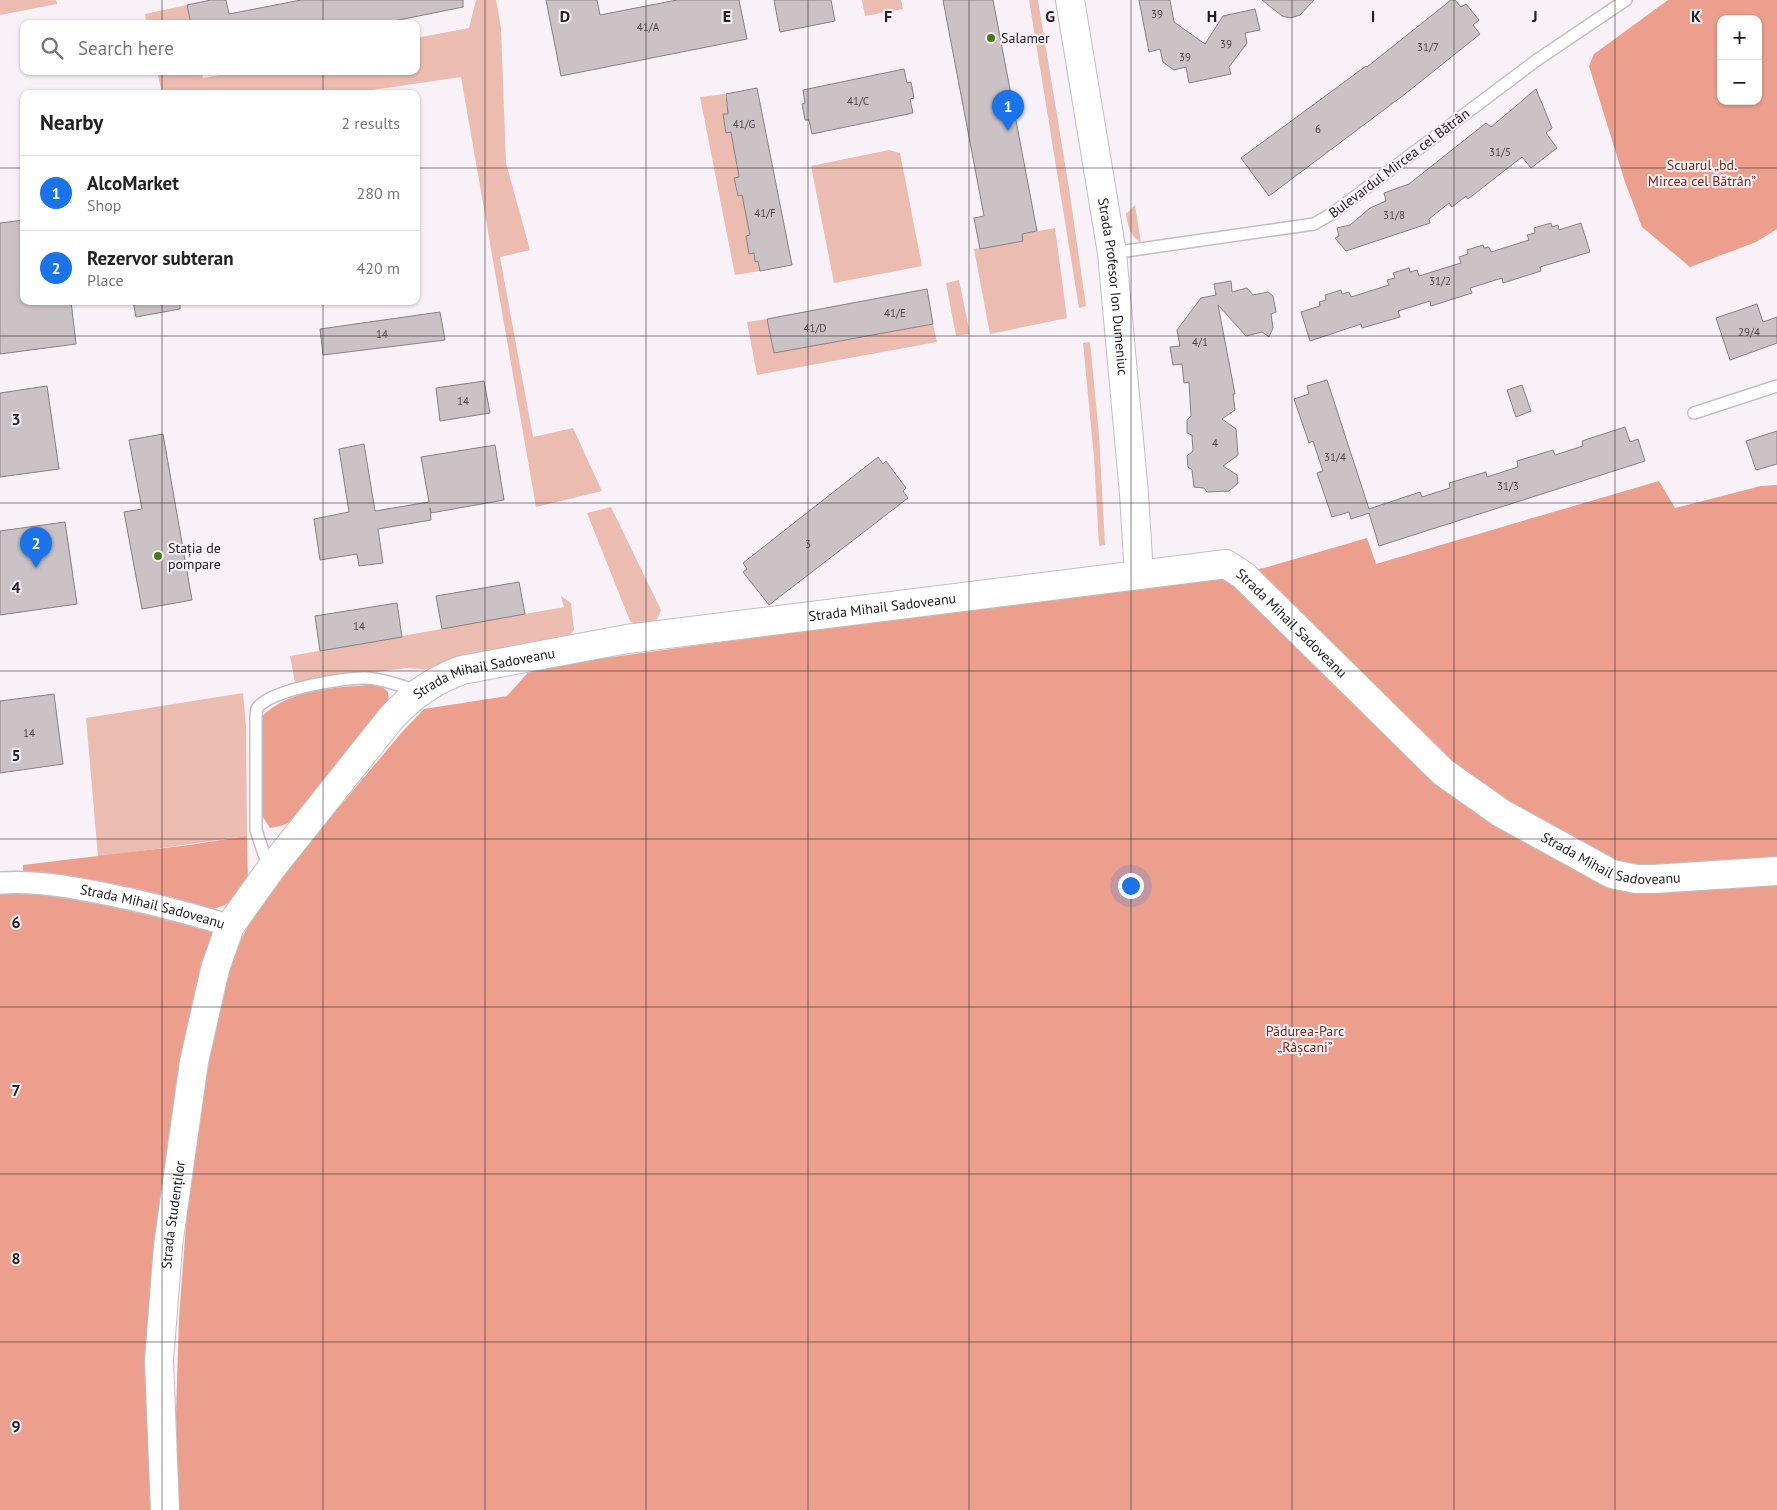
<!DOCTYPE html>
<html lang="en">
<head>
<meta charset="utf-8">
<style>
  body { margin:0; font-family:"PT Sans",sans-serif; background:#f2f2f2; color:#222 }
  .controls { position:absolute; right:15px; top:15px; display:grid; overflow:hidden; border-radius:10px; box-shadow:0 1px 4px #0004 }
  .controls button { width:45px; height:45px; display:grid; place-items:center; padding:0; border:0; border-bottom:1px solid #e0e0e0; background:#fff; color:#222; font:25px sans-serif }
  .you { position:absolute; left:1130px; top:885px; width:18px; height:18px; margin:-12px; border:4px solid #fff; border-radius:50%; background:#1a73e8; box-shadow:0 0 0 8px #1a73e833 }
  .badge { display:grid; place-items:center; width:32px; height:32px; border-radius:50%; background:#1a73e8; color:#fff; font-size:16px; font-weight:700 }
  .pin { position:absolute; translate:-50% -41px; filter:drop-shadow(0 1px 2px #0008) }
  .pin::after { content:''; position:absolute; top:26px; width:18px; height:15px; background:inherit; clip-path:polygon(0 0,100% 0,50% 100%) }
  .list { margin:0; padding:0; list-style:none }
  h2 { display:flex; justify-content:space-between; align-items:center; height:65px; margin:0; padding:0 20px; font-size:21px }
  h2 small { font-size:16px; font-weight:400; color:#767676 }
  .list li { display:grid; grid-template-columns:32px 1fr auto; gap:15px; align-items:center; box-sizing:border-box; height:75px; padding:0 20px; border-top:1px solid #e0e0e0 }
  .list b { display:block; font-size:19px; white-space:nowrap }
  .list p { margin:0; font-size:16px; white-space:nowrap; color:#767676 }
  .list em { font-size:16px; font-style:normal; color:#767676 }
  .icon { flex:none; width:28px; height:28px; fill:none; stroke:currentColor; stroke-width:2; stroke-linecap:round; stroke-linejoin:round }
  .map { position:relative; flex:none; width:1777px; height:1510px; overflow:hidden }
  .search { position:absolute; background:#fff; box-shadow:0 1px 4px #0004; left:20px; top:20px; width:400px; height:55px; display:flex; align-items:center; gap:12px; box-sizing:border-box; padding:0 18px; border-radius:10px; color:#767676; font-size:19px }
  .panel { position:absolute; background:#fff; box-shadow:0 1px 4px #0004; left:20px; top:90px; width:400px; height:215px; border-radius:10px }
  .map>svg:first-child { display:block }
  .green { fill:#edbcb1 }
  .forest { fill:#ed9f8d; fill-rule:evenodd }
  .building { fill:#cac2c5; stroke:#878082 }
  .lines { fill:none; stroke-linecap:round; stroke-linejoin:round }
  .lane-casing { stroke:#c3bec3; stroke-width:14 }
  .street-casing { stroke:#c3bec3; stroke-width:24 }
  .secondary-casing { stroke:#c3bec3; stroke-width:30 }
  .lane { stroke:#fff; stroke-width:11 }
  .street { stroke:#fff; stroke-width:21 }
  .secondary { stroke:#fff; stroke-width:28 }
  .grid { fill:none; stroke:#222022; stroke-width:1; stroke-opacity:0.55 }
  .poi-dot { fill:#447c12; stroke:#f8f2f8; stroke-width:2 }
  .labels { text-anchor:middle; stroke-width:4; stroke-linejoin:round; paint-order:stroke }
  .number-label { font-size:11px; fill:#4c484b }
  .poi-label { font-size:14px; fill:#222022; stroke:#f8f2f8; text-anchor:start }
  .street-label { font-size:14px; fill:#222022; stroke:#f8f2f8 }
  .park-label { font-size:14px; fill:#7f2513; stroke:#f8f2f8 }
  .grid-label { font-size:16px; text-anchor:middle; font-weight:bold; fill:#222022; stroke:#f8f2f8; stroke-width:4; stroke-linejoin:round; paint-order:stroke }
</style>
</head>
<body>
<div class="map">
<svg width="1777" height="1510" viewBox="0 0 1777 1510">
  <rect width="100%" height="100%" fill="#f8f2f8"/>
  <path class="green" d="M0,0H56L57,4L0,15Z
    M476,0H496L501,28L506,163L530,250L500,257L533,437L573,428L602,491L536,507L461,77L345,94H162L157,71H201L203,78L241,71H416V38L469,28Z
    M862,0H901L903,9L865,16Z
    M1029,0H1038L1069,188L1086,306L1079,308Z
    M187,5L191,24H147L145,14Z
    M725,94L728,114L723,115L726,132H731L738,164L736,165L739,177L734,178L737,195H742L750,235L746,236L749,254L754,253L755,261H758L760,271L735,275L700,97Z
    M889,150L900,153L922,266L834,283L811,166Z
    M1135,205L1141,243C1130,235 1128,227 1126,214Z
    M1055,228L1067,318L990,334L974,249L1023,241L1022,234Z
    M959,280L970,334L956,336L946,283Z
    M767,319L774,353L933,324L937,342L757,375L747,322Z
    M1090,342L1099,435L1105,545L1099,546L1094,458L1083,343Z
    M611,507L661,610C657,622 653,625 641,628L630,621L587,513Z
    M561,596L571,603L574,630L564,643L437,670L406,668L295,683L290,656L564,607Z
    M243,693L246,727L247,836L98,857L86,718Z"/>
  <path class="forest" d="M1668,0H1777V229L1756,242L1690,267L1642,227L1625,182L1589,66L1594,54ZM1721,19H1758V101H1721Z
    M1659,481L1675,508L1761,486L1777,485V1510H178L176,1413L179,1318L188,1198L206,1065L228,965L250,922L275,883L403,731L424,709L507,696L532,668L1264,568L1367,538L1376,564Z
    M379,684L388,692L389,701L295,821L280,826L270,828L261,814L262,716C293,687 339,688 379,684Z
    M247,836L248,885L235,901L214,909L23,873V865L189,845Z
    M0,893H70L194,921L212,931V945L189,1017L154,1253L146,1338L147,1419L152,1510H0Z"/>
  <path class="building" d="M211,0H226L229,14L301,0H463V7L379,24H191L187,5Z
    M546,0H597L600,15L677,0H739L747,39L561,76Z
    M774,0H831L835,21L780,32Z
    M943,0H993L1037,231L1022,234L1023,241L980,249L974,218L984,216Z
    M1139,0H1170L1174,22L1205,44L1223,16L1255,9L1260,30L1245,33L1247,43L1229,67L1231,74L1189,83L1186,67L1174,70L1163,62L1160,49L1149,52Z
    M1262,0H1314L1300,15L1290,18L1282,16Z
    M1451,0H1455L1461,7L1466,4L1479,20L1473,25L1480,34L1405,94L1269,196L1241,158L1366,66L1367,67Z
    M904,69L907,83L911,82L914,98L910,99L913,113L812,134L809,120H805L802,104L805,103L803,90Z
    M757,88L792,265L760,271L758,261L755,262L754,253L749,254L746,236L750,235L742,195L738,196L734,178L739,177L731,132L726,133L723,114H728L726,94Z
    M1536,89L1552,128L1546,133L1557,148L1531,168L1522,157L1468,199L1466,196L1452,207L1449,203L1429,219L1430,223L1346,251L1335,238L1339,236L1337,228L1350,225L1370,208L1386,201L1384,193L1409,184L1486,123L1491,127Z
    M24,220V301H71L76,344L0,354V223Z
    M1551,223L1552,227L1558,225L1559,230L1581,223L1590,252L1540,267L1541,271L1503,283L1502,278L1470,288L1472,293L1431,306L1430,301L1398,311L1400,317L1362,328L1361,324L1310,341L1301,312L1320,306L1319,302L1326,300L1325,295L1341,290L1342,294L1349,292L1351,297L1389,285L1387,280L1395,278L1393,273L1409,268L1410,272L1417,270L1419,276L1461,263L1459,257L1468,254L1467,250L1483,245L1484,248L1489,247L1491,252L1529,240L1527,235L1535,233L1534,228Z
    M1231,281L1232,292L1247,288L1253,295L1268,292L1273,296L1276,312L1271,314L1273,328L1269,337L1262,332L1246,336L1218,305L1235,394H1233L1235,410L1222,419L1236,429L1238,455L1223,466L1237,475L1238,483L1229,491L1207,492L1204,488L1194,487L1192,470L1188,467L1187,456L1193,451L1192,435L1187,433V420L1191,416L1189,382L1184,383L1182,364L1173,365L1170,347L1180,346L1177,330L1201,298L1216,295L1214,284Z
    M927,289L933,324L774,353L767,319Z
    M133,301H180V309L136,317Z
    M1757,304L1763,322L1777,317V343L1730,360L1716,318Z
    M440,312L445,340L323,355L320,329Z
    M1327,380L1369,509L1420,492L1422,497L1450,488L1449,483L1486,472L1487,477L1518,467L1517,461L1553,450L1555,455L1583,446L1582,441L1625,427L1630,442L1638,439L1645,461L1379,546L1369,513L1351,519L1349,512L1332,517L1317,473L1323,471L1313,441L1309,443L1294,399L1309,394L1307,386Z
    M484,381L490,413L440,421L436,388Z
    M1522,385L1531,411L1516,417L1507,390Z
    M47,386L59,469L0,477V393Z
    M1777,431V464L1756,470L1746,441Z
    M163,434L192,600L142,609L124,512L142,509L129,440Z
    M364,444L375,511L429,502L421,457L495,445L504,500L431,513L430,508L431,520L378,529L383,563L359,566L357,554L320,560L314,519L349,512L339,449Z
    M878,457L883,464L886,461L906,488L903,491L908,498L769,605L743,572L747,569L743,563Z
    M65,522L77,604L0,615V531Z
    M519,582L525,614L442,629L436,596Z
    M397,603L402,637L320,651L315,616Z
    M54,694L63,764L0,773V701Z"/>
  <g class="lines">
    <g class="lane-casing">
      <path id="lane" d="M1112,253L1314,224L1333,213L1537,60L1626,0
        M1694,413L1777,386
        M269,869L256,830V720C256,717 256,712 257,709C266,690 347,677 366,678C384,679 401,686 418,691"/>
    </g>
    <g class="street-casing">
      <g id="street">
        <path id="s1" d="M0,883C45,880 86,890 130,899C164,907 197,915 230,926"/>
      </g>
    </g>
    <g class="secondary-casing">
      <g id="secondary">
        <path id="s2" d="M1070,0L1112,253L1134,494L1139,575"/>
        <path id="s3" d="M165,1510L159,1361L168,1246L194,1062L215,969L230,926L270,870L391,718C411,696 434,680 462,670L627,639L1226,564L1243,575L1443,772L1501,813L1612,874L1636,879H1654L1777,871"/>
      </g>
    </g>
    <use href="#lane" class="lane"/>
    <use href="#street" class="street"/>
    <use href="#secondary" class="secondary"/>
  </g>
  <path class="grid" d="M162,0V24M323,0V24M485,0V1510M646,0V1510M808,0V1510M969,0V1510M1131,0V1510M1292,0V1510M1454,0V1510M1615,0V1510M162,71V94M323,71V94M0,168H24M416,168H1777M162,301V1510M323,301V1510M0,336H1777M0,503H1777M0,671H1777M0,839H1777M0,1007H1777M0,1174H1777M0,1342H1777"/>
  <g class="poi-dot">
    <circle cx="991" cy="38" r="5"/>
    <circle cx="158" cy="556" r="5"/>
  </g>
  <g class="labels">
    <g class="number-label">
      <text x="1157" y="18">39</text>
      <text x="648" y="31">41/A</text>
      <text x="1226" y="48">39</text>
      <text x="1428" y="51">31/7</text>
      <text x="1185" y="61">39</text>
      <text x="858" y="105">41/C</text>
      <text x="744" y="128">41/G</text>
      <text x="1318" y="133">6</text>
      <text x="1500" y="156">31/5</text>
      <text x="765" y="217">41/F</text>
      <text x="1394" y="219">31/8</text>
      <text x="1440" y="285">31/2</text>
      <text x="895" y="317">41/E</text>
      <text x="815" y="332">41/D</text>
      <text x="1749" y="336">29/4</text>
      <text x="382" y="338">14</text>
      <text x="1200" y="346">4/1</text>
      <text x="463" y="405">14</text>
      <text x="1215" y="447">4</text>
      <text x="1335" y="461">31/4</text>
      <text x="1508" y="490">31/3</text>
      <text x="808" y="548">3</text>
      <text x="359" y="630">14</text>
      <text x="29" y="737">14</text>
    </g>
    <g class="poi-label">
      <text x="1001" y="43">Salamer</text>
      <text x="168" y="553">Stația de<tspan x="168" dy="16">pompare</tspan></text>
    </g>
    <g class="street-label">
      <text transform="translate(1399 163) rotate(-37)" y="5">Bulevardul Mircea cel Bătrân</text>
      <text dy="5" stroke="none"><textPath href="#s2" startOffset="290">Strada Profesor Ion Dumeniuc</textPath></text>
      <text dy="5" stroke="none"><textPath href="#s3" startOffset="1366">Strada Mihail Sadoveanu</textPath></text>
      <text dy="5" stroke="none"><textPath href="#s3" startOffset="1801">Strada Mihail Sadoveanu</textPath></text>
      <text dy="5" stroke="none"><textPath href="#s3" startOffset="961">Strada Mihail Sadoveanu</textPath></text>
      <text dy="5" stroke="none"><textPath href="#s3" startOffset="2206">Strada Mihail Sadoveanu</textPath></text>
      <text dy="5" stroke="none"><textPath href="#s1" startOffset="155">Strada Mihail Sadoveanu</textPath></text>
      <text dy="5" stroke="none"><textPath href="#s3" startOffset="296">Strada Studenților</textPath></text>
    </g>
    <g class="park-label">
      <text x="1702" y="170">Scuarul „bd.<tspan x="1702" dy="16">Mircea cel Bătrân”</tspan></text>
      <text x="1305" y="1036">Pădurea-Parc<tspan x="1305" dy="16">„Râșcani”</tspan></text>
    </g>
  </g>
  <g class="grid-label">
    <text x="565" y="22">D</text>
    <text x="727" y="22">E</text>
    <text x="888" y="22">F</text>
    <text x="1050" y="22">G</text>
    <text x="1212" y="22">H</text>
    <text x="1373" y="22">I</text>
    <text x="1535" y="22">J</text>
    <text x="1696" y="22">K</text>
    <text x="16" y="425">3</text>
    <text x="16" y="593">4</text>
    <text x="16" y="761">5</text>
    <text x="16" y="928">6</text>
    <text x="16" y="1096">7</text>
    <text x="16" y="1264">8</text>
    <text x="16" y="1432">9</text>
  </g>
</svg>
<div class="controls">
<button>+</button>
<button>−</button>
</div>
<div class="you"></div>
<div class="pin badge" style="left:1008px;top:131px">1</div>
<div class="pin badge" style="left:36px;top:568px">2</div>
<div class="search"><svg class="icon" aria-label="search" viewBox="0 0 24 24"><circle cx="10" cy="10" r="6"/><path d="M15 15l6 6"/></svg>Search here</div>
<section class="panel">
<h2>Nearby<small>2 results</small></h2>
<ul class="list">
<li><span class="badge">1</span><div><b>AlcoMarket</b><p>Shop</p></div><em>280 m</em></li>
<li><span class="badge">2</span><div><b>Rezervor subteran</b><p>Place</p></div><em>420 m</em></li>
</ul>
</section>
</div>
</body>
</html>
